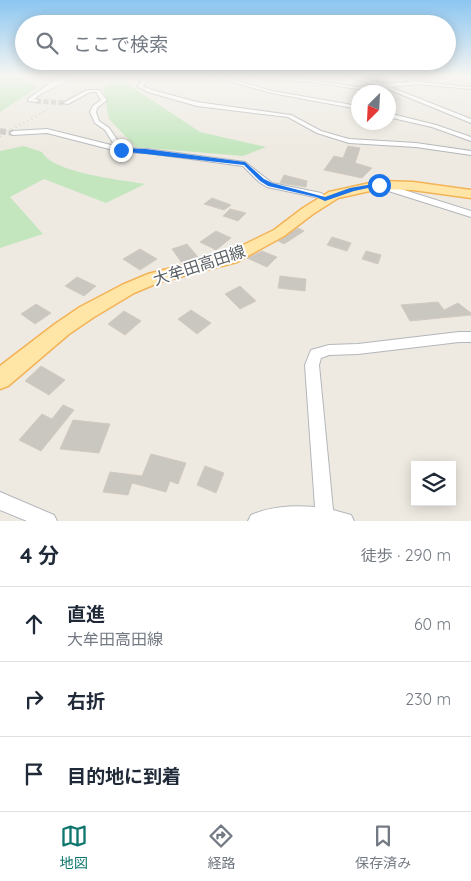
<!DOCTYPE html>
<html lang="ja">
<head>
<meta charset="utf-8">
<style>
  body { margin:0; font-family:Quicksand,"Noto Sans JP",sans-serif; background:#f6f6f7; color:#1f2937 }
  .controls { position:absolute; right:15px; bottom:15px; display:grid; overflow:hidden; border-radius:0px; box-shadow:0 2px 12px #0003 }
  .controls button { width:45px; height:45px; display:grid; place-items:center; padding:0; border:0; border-bottom:1px solid #e0e1e3; background:#fff; color:#1f2937; font:25px sans-serif }
  .compass { position:absolute; left:351px; top:85px; width:45px; height:45px; border-radius:50%; background:#fff; box-shadow:0 2px 12px #0003; rotate:204deg }
  .stop { position:absolute; width:15px; height:15px; margin:-11px; border:4px solid #1a73e8; border-radius:50%; background:#fff }
  .stop.end { background:#1a73e8; border-color:#fff; box-shadow:0 1px 5px #0008 }
  .list { margin:0; padding:0; list-style:none }
  h2 { display:flex; justify-content:space-between; align-items:center; height:65px; margin:0; padding:0 20px; font-size:21px }
  h2 small { font-size:16px; font-weight:400; color:#747a83 }
  .list li { display:grid; grid-template-columns:32px 1fr auto; gap:15px; align-items:center; box-sizing:border-box; height:75px; padding:0 20px; border-top:1px solid #e0e1e3 }
  .list b { display:block; font-size:19px; white-space:nowrap }
  .list p { margin:0; font-size:16px; white-space:nowrap; color:#747a83 }
  .list em { font-size:16px; font-style:normal; color:#747a83 }
  .icon { flex:none; width:28px; height:28px; fill:none; stroke:currentColor; stroke-width:2; stroke-linecap:round; stroke-linejoin:round }
  .map { position:relative; flex:none; width:471px; height:521px; overflow:hidden }
  .search { position:absolute; background:#fff; box-shadow:0 2px 12px #0003; left:15px; right:15px; top:15px; height:55px; display:flex; align-items:center; gap:12px; box-sizing:border-box; padding:0 18px; border-radius:28px; color:#747a83; font-size:19px }
  .sheet { height:290px; background:#fff }
  nav { display:flex; justify-content:space-around; align-items:center; box-sizing:border-box; height:70px; border-top:1px solid #e0e1e3; background:#fff; font-size:14px; color:#747a83 }
  nav a { display:grid; justify-items:center; gap:2px }
  nav .on { color:#0f766e }
  .map>svg:first-child { display:block }
  .green { fill:#c3e6be }
  .lines { fill:none; stroke-linecap:round; stroke-linejoin:round }
  .stream-far1 { stroke:#a1e2ff; stroke-width:1 }
  .stream { stroke:#a1e2ff; stroke-width:2 }
  .building { fill:#cac7c1; stroke:#d2cac0 }
  .minor-tunnel-far1 { stroke:#c9c7c2; stroke-width:5; stroke-dasharray:5 2.5; stroke-linecap:butt }
  .minor-tunnel { stroke:#c9c7c2; stroke-width:6; stroke-dasharray:6 3; stroke-linecap:butt }
  .service-casing { stroke:#b3b6ba; stroke-width:4 }
  .minor-casing { stroke:#b3b6ba; stroke-width:2 }
  .primary-casing { stroke:#f3b356; stroke-width:3 }
  .service { stroke:#fff; stroke-width:2.5 }
  .minor { fill:#fff; fill-rule:evenodd }
  .primary { fill:#ffe5a6; fill-rule:evenodd }
  .rail-far1 { stroke:#b3b4b4; stroke-width:1; stroke-dasharray:0.5 3; stroke-linecap:butt }
  .rail { stroke:#b3b4b4; stroke-width:2; stroke-dasharray:0.5 4; stroke-linecap:butt }
  .route { fill:#1a73e8 }
  .labels { text-anchor:middle; stroke-width:4; stroke-linejoin:round; paint-order:stroke }
  .street-label { font-size:16px; fill:#5a5f63; stroke:#fff }
</style>
</head>
<body>
<div class="map">
<svg width="471" height="521" viewBox="0 0 471 521">
  <rect width="100%" height="100%" fill="#eeeae2"/>
  <path class="green" d="M0,76L21,77L37,88L0,112Z
    M120,79L200,132L266,147L243,156L136,147L109,119L103,87Z
    M24,146L42,152C53,173 122,180 145,184L106,203L44,179L10,197L43,234L0,248V151Z"/>
  <g class="lines">
    <path class="stream-far1" d="M387,89L448,113"/>
    <path class="stream" d="M445,112L471,122"/>
  </g>
  <path class="building" d="M348,146L360,148L355,163L372,168L362,178L324,170L334,156L343,158Z
    M284,175L307,181L306,187L280,183Z
    M212,198L231,205L224,210L204,204Z
    M230,209L246,213L238,221L223,216Z
    M298,228L304,231L284,244L278,241Z
    M216,231L231,238L216,250L200,242Z
    M332,237L351,243L347,251L327,245Z
    M187,244L198,257L182,263L172,249Z
    M140,249L157,259L140,270L123,259Z
    M262,251L277,257L267,267L247,258Z
    M366,251L381,255L378,264L362,259Z
    M280,276L306,279L305,291L278,288Z
    M77,277L96,286L84,296L65,286Z
    M240,286L256,301L240,309L225,294Z
    M438,302L444,310L458,303L471,313V315L410,321L401,305Z
    M36,304L51,313L35,324L21,314Z
    M191,310L211,323L197,334L178,319Z
    M124,311L141,321L125,335L108,324Z
    M41,366L65,380L49,395L25,381Z
    M63,405L74,410L41,451L19,440L42,414L52,419Z
    M73,420L110,424L99,453L60,449Z
    M151,454L186,463L178,484L170,481L166,492L132,483L128,495L103,492L110,472L142,476Z
    M205,466L224,473L216,493L197,485Z"/>
  <g class="lines">
    <path class="minor-tunnel-far1" d="M36,101L66,103"/>
    <path class="minor-tunnel" d="M0,131L13,133"/>
    <g class="service-casing">
      <path id="service" d="M43,91L78,75"/>
    </g>
    <g class="minor-casing">
      <path id="minor" d="M63,75H67L68,77L54,85L34,99L38,100V102L28,101V99L50,83L64,77Z
        M140,75H145L141,78L147,82L142,86L152,90L197,102L291,115L321,131L349,139L416,143L471,151V155L416,147L349,143L317,133L288,117L197,106L148,92L137,86L142,82L136,78Z
        M207,75H217L272,91L347,104L358,107V109L272,93Z
        M277,75L357,87L376,85L345,75H352L384,84L411,82L392,75H398L419,82L471,87V89L418,84L390,87L471,119V123L383,87L357,89L315,82H302Z
        M87,90H99L107,100L97,108L96,112L99,121L109,128L123,148L147,149L245,162L272,183L321,193L329,199L325,201L315,197L267,187L259,182L243,166L147,153L121,152L47,133L13,135L10,133L13,131L47,129L115,146L105,130L95,123L90,112L93,106L101,100L96,92H90L68,104L63,103Z
        M388,113L436,125L471,137V141L432,127L388,117Z
        M379,184H385L471,211V217L379,188Z
        M459,332H471V342H459L358,354L329,355L321,358L319,365L333,510L351,515L354,521H248L251,515C272,506 293,505 315,507L305,365L311,350L329,345L358,344Z
        M0,492L54,515L57,521H27L0,510Z"/>
    </g>
    <g class="primary-casing">
      <path id="primary" d="M379,181L413,182L471,190V198L413,190L379,189L338,198L313,214L284,236L237,262L160,282L134,293L94,317L69,334L8,386L0,389V366L55,324L80,307L122,285L148,274L225,254L274,230L303,208L329,192Z"/>
    </g>
    <use href="#service" class="service"/>
    <use href="#minor" class="minor"/>
    <use href="#primary" class="primary"/>
    <path class="rail-far1" d="M41,113L110,75"/>
    <path class="rail" d="M0,136L44,112"/>
  </g>
  <linearGradient id="sky" x2="0" y2="1"><stop stop-color="#8bc6f1"/><stop offset="0.51" stop-color="#f7f6f2"/><stop offset="1" stop-color="#f7f6f2" stop-opacity="0"/></linearGradient>
  <rect width="471" height="148" fill="url(#sky)"/>
  <path class="route" d="M121,148L146,149L245,162L264,179L272,183L325,197L350,188L379,183L382,185L354,191L325,201L316,197L268,186L260,181L244,165L119,151Z"/>
  <g class="labels">
    <g class="street-label">
      <text transform="translate(199 265) rotate(-18)" y="6">大牟田高田線</text>
    </g>
  </g>
</svg>
<div class="controls">
<button><svg class="icon" aria-label="layers" viewBox="0 0 24 24"><path d="M12 4l9 5-9 5-9-5zM3 14l9 5 9-5"/></svg></button>
</div>
<svg class="compass" viewBox="-18 -18 36 36"><path d="M0-13l5 13h-10z" fill="#e53935"/><path d="M0 13l5-13h-10z" fill="#747a83"/></svg>
<div class="stop" style="left:379px;top:185px"></div>
<div class="stop end" style="left:121px;top:150px"></div>
<div class="search"><svg class="icon" aria-label="search" viewBox="0 0 24 24"><circle cx="10" cy="10" r="6"/><path d="M15 15l6 6"/></svg>ここで検索</div>
</div>
<section class="sheet">
<h2>4 分<small>徒歩 · 290 m</small></h2>
<ul class="list">
<li><svg class="icon" aria-label="ahead" viewBox="0 0 24 24"><path d="M12 20V5M6 11l6-6 6 6"/></svg><div><b>直進</b><p>大牟田高田線</p></div><em>60 m</em></li>
<li><svg class="icon" aria-label="right" viewBox="0 0 24 24"><path d="M7 20v-9h11M14 6l5 5-5 5"/></svg><div><b>右折</b></div><em>230 m</em></li>
<li><svg class="icon" aria-label="arrive" viewBox="0 0 24 24"><path d="M6 21V4h12l-3 4 3 4H6"/></svg><div><b>目的地に到着</b></div></li>
</ul>
</section>
<nav>
<a class="on"><svg class="icon" aria-label="map" viewBox="0 0 24 24"><path d="M3 6l6-2 6 2 6-2v14l-6 2-6-2-6 2zM9 4v14M15 6v14"/></svg>地図</a>
<a><svg class="icon" aria-label="directions" viewBox="0 0 24 24"><path d="M12 3l9 9-9 9-9-9zM9 14v-3h6M13 9l2 2-2 2"/></svg>経路</a>
<a><svg class="icon" aria-label="saved" viewBox="0 0 24 24"><path d="M7 4h10v16l-5-4-5 4z"/></svg>保存済み</a>
</nav>
</body>
</html>
